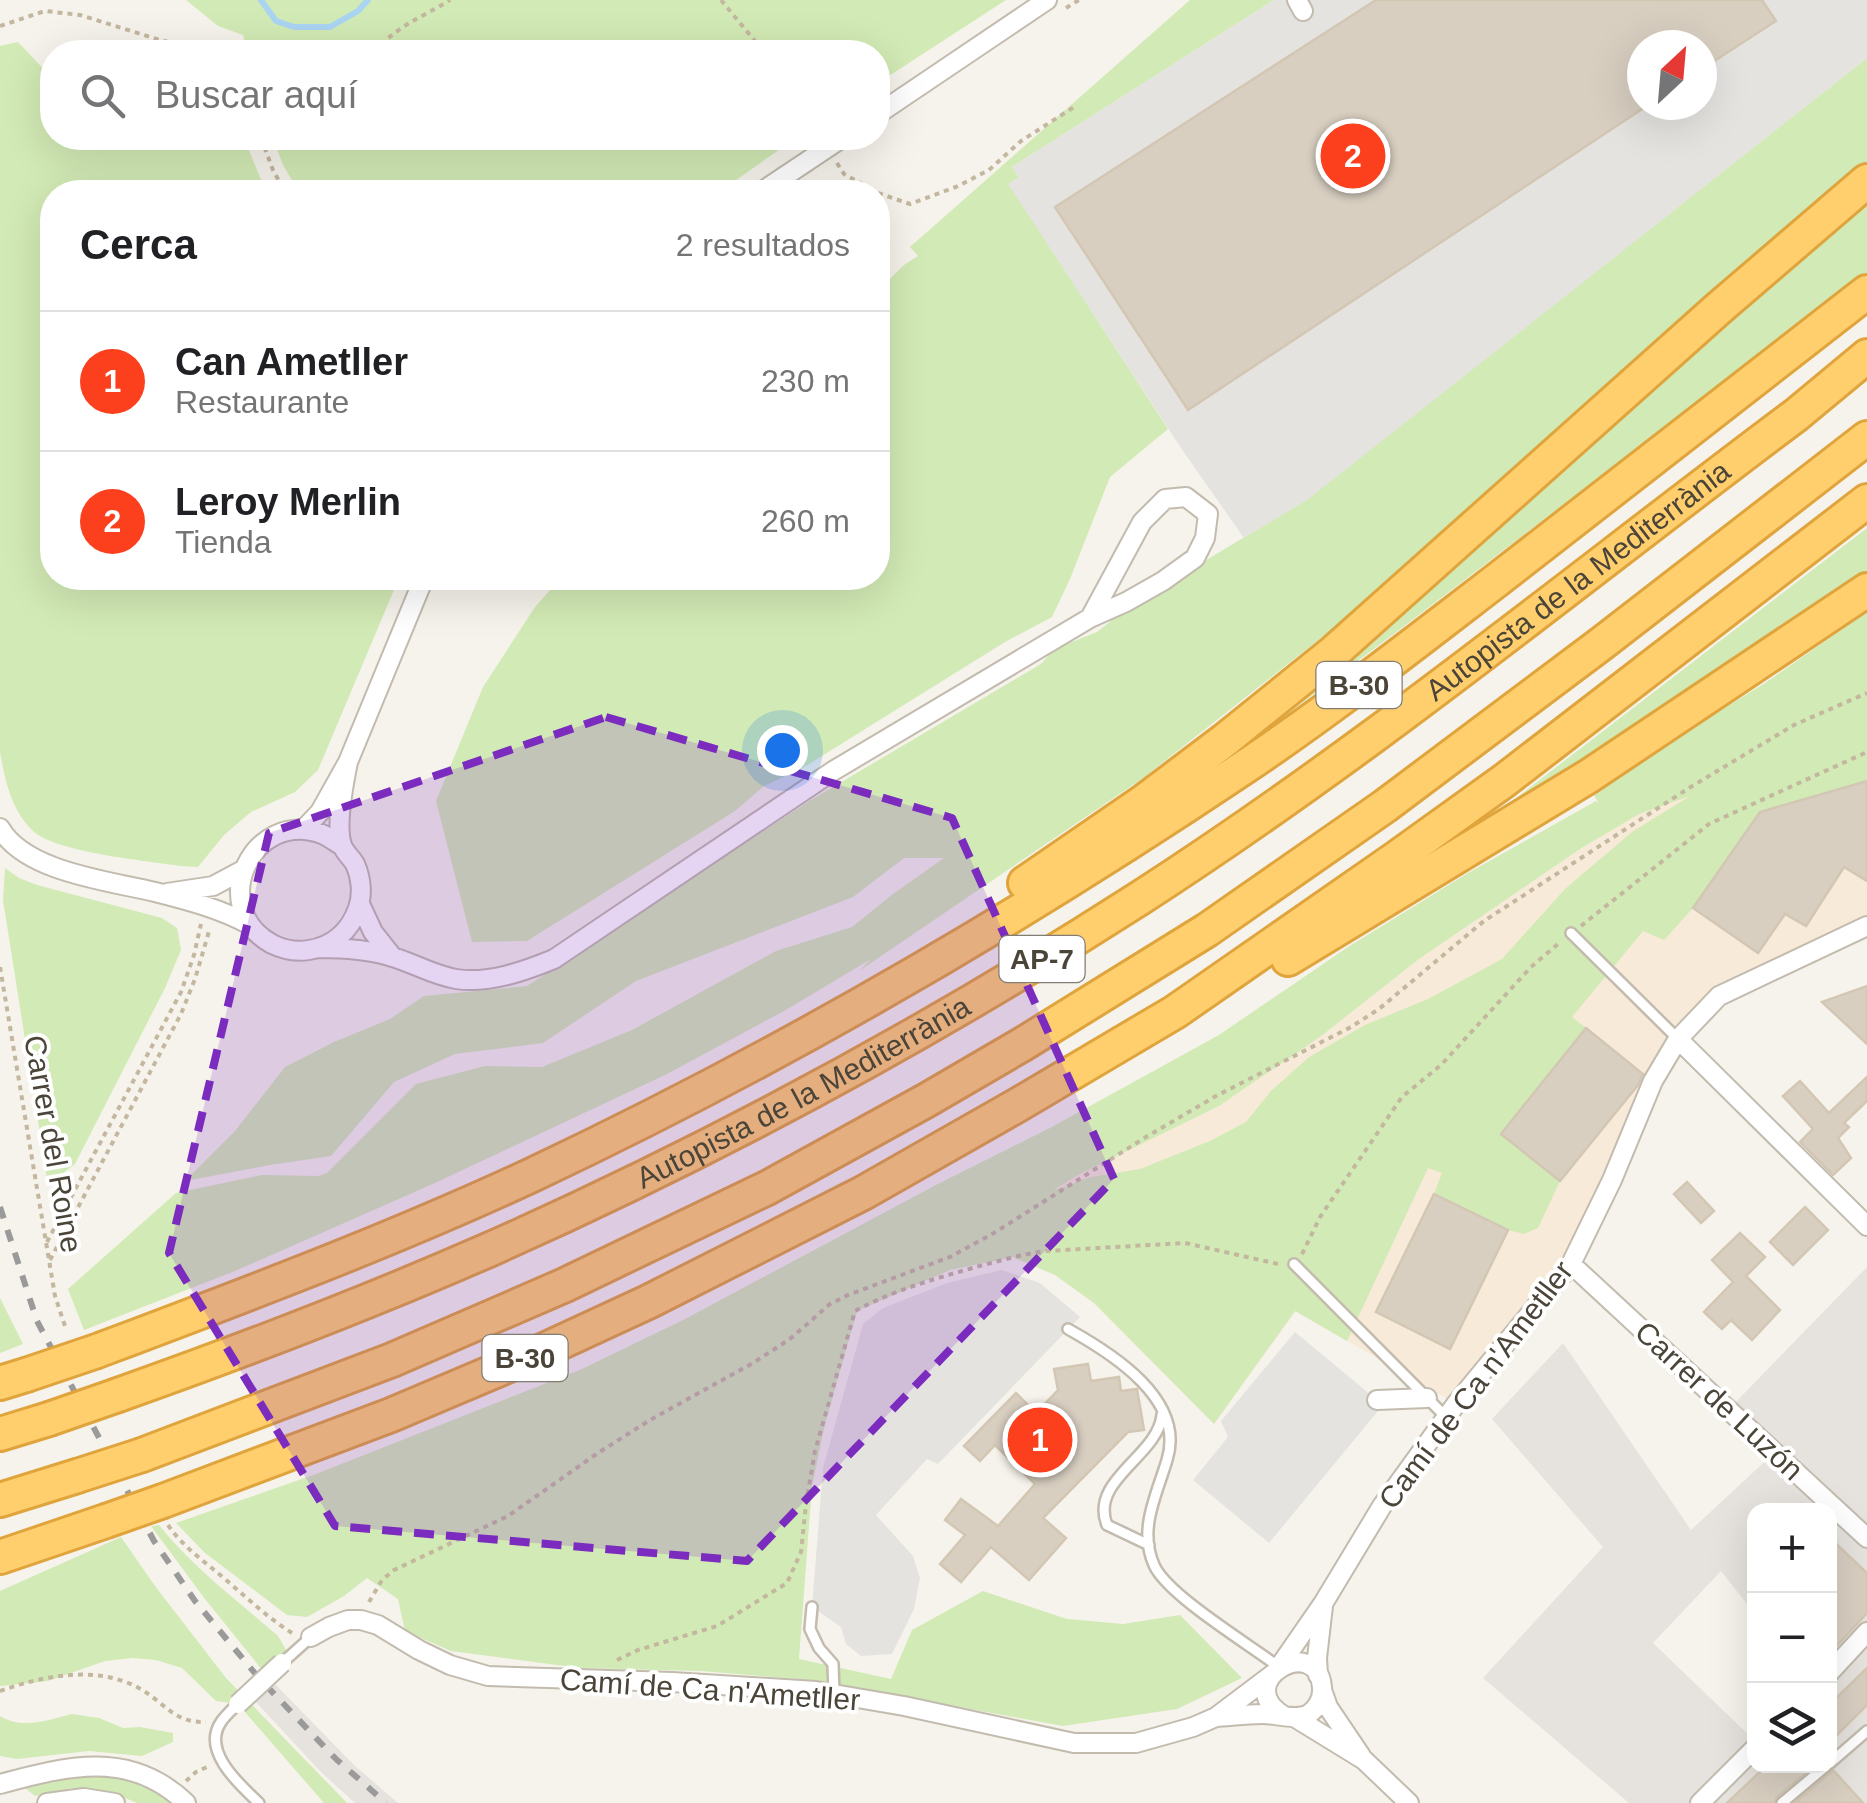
<!DOCTYPE html>
<html lang="es">
<head>
<meta charset="utf-8">
<style>
  body { margin:0; font-family:Helvetica,sans-serif; background:#f2f2f2; color:#202124 }
  .controls { position:absolute; right:30px; bottom:30px; display:grid; overflow:hidden; border-radius:20px; box-shadow:0 10px 40px #0002 }
  .controls button { width:90px; height:90px; display:grid; place-items:center; padding:0; border:0; border-bottom:2px solid #e0e0e0; background:#fff; color:#202124; font:50px sans-serif }
  .compass { position:absolute; left:1627px; top:30px; width:90px; height:90px; border-radius:50%; background:#fff; box-shadow:0 10px 40px #0002; rotate:26deg }
  .you { position:absolute; left:782px; top:750px; width:35px; height:35px; margin:-25px; border:8px solid #fff; border-radius:50%; background:#1a73e8; box-shadow:0 0 0 15px #1a73e833 }
  .badge { display:grid; place-items:center; width:65px; height:65px; border-radius:50%; background:#fc3f1d; color:#fff; font-size:32px; font-weight:700 }
  .pin { position:absolute; translate:-50% -50%; border:5px solid #fff; box-shadow:0 2px 10px #0006 }
  .list { margin:0; padding:0; list-style:none }
  h2 { display:flex; justify-content:space-between; align-items:center; height:130px; margin:0; padding:0 40px; font-size:42px }
  h2 small { font-size:32px; font-weight:400; color:#757577 }
  .list li { display:grid; grid-template-columns:65px 1fr auto; gap:30px; align-items:center; box-sizing:border-box; height:140px; padding:0 40px; border-top:2px solid #e0e0e0 }
  .list b { display:block; font-size:38px; white-space:nowrap }
  .list p { margin:0; font-size:32px; white-space:nowrap; color:#757577 }
  .list em { font-size:32px; font-style:normal; color:#757577 }
  .icon { flex:none; width:55px; height:55px; fill:none; stroke:currentColor; stroke-width:2; stroke-linecap:round; stroke-linejoin:round }
  .map { position:relative; flex:none; width:1867px; height:1803px; overflow:hidden }
  .search { position:absolute; background:#fff; box-shadow:0 10px 40px #0002; left:40px; top:40px; width:850px; height:110px; display:flex; align-items:center; gap:25px; box-sizing:border-box; padding:0 35px; border-radius:40px; color:#757577; font-size:38px }
  .panel { position:absolute; background:#fff; box-shadow:0 10px 40px #0002; left:40px; top:180px; width:850px; height:410px; border-radius:40px }
  .map>svg:first-child { display:block }
  .commercial { fill:#f7ead8 }
  .industrial { fill:#e6e2dd; fill-rule:evenodd }
  .green { fill:#d2eab5; fill-rule:evenodd }
  .parking { fill:#e5e3e0; fill-rule:evenodd }
  .lines { fill:none; stroke-linecap:round; stroke-linejoin:round }
  .stream { stroke:#a9d4f2; stroke-width:6 }
  .building { fill:#d8cfc1; stroke:#d3c7b4; stroke-width:2.5 }
  .lane-casing { stroke:#c2bbae; stroke-width:14 }
  .street-casing { stroke:#c2bbae; stroke-width:22 }
  .highway-casing { stroke:#e0a43c; stroke-width:38 }
  .path { stroke:#c4b79f; stroke-width:4; stroke-dasharray:5 5; stroke-linecap:butt }
  .lane { stroke:#fff; stroke-width:9 }
  .street { stroke:#fff; stroke-width:18 }
  .highway { stroke:#ffcf6e; stroke-width:32 }
  .rail { stroke:#9a9a9a; stroke-width:6; stroke-dasharray:12 12; stroke-linecap:butt }
  .street-bridge-casing { stroke:#c2bbae; stroke-width:22; stroke-linecap:butt }
  .highway-bridge-casing { stroke:#e0a43c; stroke-width:38; stroke-linecap:butt }
  .street-bridge { stroke:#fff; stroke-width:18 }
  .highway-bridge { stroke:#ffcf6e; stroke-width:32 }
  .marked { fill:#7b2cbf; fill-opacity:0.2; stroke:#7b2cbf; stroke-width:8; stroke-dasharray:20 12; stroke-linejoin:round }
  .labels { text-anchor:middle; stroke-width:8; stroke-linejoin:round; paint-order:stroke }
  .shield { fill:#fff; stroke:#817c74; stroke-width:2.5 }
  .shield-label { font-size:28px; font-weight:bold; fill:#4b4439 }
  .street-label { font-size:30px; fill:#4b4439; stroke:#fff }
</style>
</head>
<body>
<div class="map">
<svg width="1867" height="1803" viewBox="0 0 1867 1803">
  <rect width="100%" height="100%" fill="#f6f3ec"/>
  <path class="commercial" d="M1867,705V926L1719,996L1678,1039L1571,1264L1456,1404L1296,1311L1214,1424L1094,1303L1055,1275L1012,1257L1044,1194L1078,1175L1219,1106L1320,1037L1419,959L1580,849L1670,795Z"/>
  <path class="industrial" d="M1867,1267V1803H1629L1483,1678L1603,1547L1492,1419L1563,1343L1691,1530L1774,1453L1728,1410ZM1754,1510H1830V1766H1754V1740L1653,1643L1721,1571L1754,1613Z
    M272,1681L355,1766L398,1803H355L320,1771L253,1699Z"/>
  <path class="green" d="M186,0H1006L878,83V52H247L243,35L218,26Z
    M1190,0H1274L1012,167L1019,177L1009,184L1168,429L1110,477L1070,579L1052,617L1005,642L801,769L764,786L735,811L527,941L472,942L436,801L483,687L535,607L558,581L556,578H878V290L904,265L918,256L910,247Z
    M18,42L52,78V138H244L266,192H52V578H399L318,770L295,792L251,812L224,835L198,867L181,866C147,861 53,852 32,830C11,809 5,780 0,752V46Z
    M1867,58V166L1493,488L1383,589L1143,778L859,971L871,959L784,1011L665,1075L435,1183L235,1271L84,1330L68,1289L176,1193L262,1175L318,1176L327,1173L416,1084L485,1066L542,1067L632,1030L776,951L852,927L893,894L944,858H904L853,897L636,981L543,1043L455,1054L394,1082L331,1156L270,1165L185,1181L235,1131L285,1067L334,1042L390,1019L424,996L527,986L811,800L1041,664L1054,649L1097,632L1130,606L1306,500Z
    M273,138H796L719,192H299L283,165Z
    M1867,201V273C1653,433 1444,599 1229,757Z
    M1867,528V575L1512,810L1511,802Z
    M1867,612V781L1759,812L1693,908L1664,940L1643,931L1572,1017L1586,1028L1501,1134L1560,1181L1538,1228L1524,1234L1508,1230L1434,1194L1442,1173L1428,1168L1347,1341L1295,1311L1214,1424L1094,1303L1055,1275L1013,1257L950,1270L857,1311L825,1424L812,1486L799,1659L891,1679L912,1630L983,1591L1067,1619L1123,1624L1180,1615L1242,1678L1177,1709L1063,1726L811,1680L701,1671L580,1668L451,1651L405,1631L398,1599L367,1578L344,1596L307,1617L287,1615L205,1553L176,1523L316,1474L582,1369L685,1319L936,1185L1050,1128L1219,1035L1348,947L1468,873L1596,801L1599,804L1591,790L1765,683ZM1690,796L1632,832L1565,889L1502,959L1428,999L1365,1025L1309,1057L1271,1091L1246,1122L1210,1141L1140,1169L1091,1177L1052,1191L1078,1175L1219,1106L1320,1037L1419,959L1580,849L1639,814Z
    M5,868L19,878L37,885L162,918L177,928L181,950L165,988L75,1164L48,1185L3,900Z
    M0,1298L23,1344L0,1353Z
    M159,1525C193,1568 237,1600 278,1636L286,1650L282,1663L267,1676L205,1599L151,1526Z
    M121,1537L155,1586L226,1678L347,1803H324L238,1704L216,1701L182,1668L156,1660L132,1658L105,1661L48,1681L0,1686V1591Z
    M72,1714L99,1718L123,1728L140,1727L173,1733V1742L142,1756L89,1751L17,1759L0,1756V1716C23,1730 47,1720 72,1714Z
    M92,1774C122,1776 151,1780 173,1803H137L118,1795L91,1788H72L35,1796L25,1788Z"/>
  <path class="parking" d="M1274,0H1867V58L1307,500L1244,538L1183,451L1008,184L1019,177L1012,167ZM1642,45H1702V105H1642Z
    M1002,1270L1040,1283L1080,1317L938,1464L927,1459L876,1515L913,1556L920,1578L914,1609L892,1654L861,1656L846,1644L841,1627L812,1607L823,1468L863,1324L883,1308L947,1283Z
    M1295,1332L1383,1405L1269,1543L1193,1480L1228,1437L1221,1421Z"/>
  <g class="lines">
    <path class="stream" d="M261,0L276,21L294,27H330L358,11L368,0"/>
  </g>
  <path class="building" d="M1376,0H1762L1776,21L1702,69V45H1642V109L1188,410L1055,207Z
    M1867,781V881L1844,867L1806,926L1785,914L1758,953L1693,908L1760,812Z
    M1867,986V1044L1822,1002Z
    M1586,1028L1643,1074L1638,1085L1560,1181L1501,1134Z
    M1867,1077V1101L1844,1123L1849,1127L1838,1138L1851,1158L1833,1175L1800,1142L1813,1129L1783,1096L1800,1081L1829,1113Z
    M1687,1182L1714,1211L1701,1223L1674,1194Z
    M1434,1194L1508,1230L1450,1349L1376,1312Z
    M1805,1207L1828,1230L1793,1265L1770,1242Z
    M1740,1233L1765,1257L1746,1276L1780,1310L1752,1340L1731,1320L1722,1329L1704,1312L1733,1282L1712,1260Z
    M1088,1364L1091,1381L1119,1377L1121,1391L1137,1389L1144,1430L1128,1432L1043,1518L1066,1538L1029,1580L991,1547L961,1582L940,1564L965,1535L945,1520L961,1499L998,1526L1035,1484L995,1445L980,1461L964,1446L1016,1393L1036,1413L1058,1390L1054,1369Z
    M1830,1538L1867,1573V1613L1830,1653Z
    M1867,1668V1705L1830,1742V1704Z
    M1766,1766H1814L1777,1797L1774,1803H1727Z
    M1833,1770L1863,1803H1795L1831,1772Z"/>
  <g class="lines">
    <g class="lane-casing">
      <path id="lane" d="M1571,933L1678,1039
        M1294,1264L1446,1417
        M1068,1329C1113,1354 1186,1400 1167,1460C1157,1494 1138,1529 1154,1565C1167,1595 1250,1645 1279,1667
        M1149,1545L1107,1525C1089,1480 1158,1456 1162,1415
        M812,1607L810,1629L819,1648L833,1664L834,1695
        M282,1663L311,1637
        M237,1704C232,1710 225,1716 221,1722C201,1751 240,1785 259,1803
        M1830,1763L1867,1731
        M1782,1803L1826,1766"/>
    </g>
    <g class="street-casing">
      <path id="street" d="M1297,0L1303,11
        M878,114L1047,0
        M761,192L842,138
        M0,828C25,872 109,881 155,892C187,900 221,909 250,925
        M303,830L320,812L348,762L424,578
        M342,846C335,842 329,837 322,834C252,808 206,908 272,944C284,950 296,952 309,950C333,946 350,931 358,908C363,894 361,877 355,864C351,857 344,852 342,845C335,825 344,782 348,762
        M167,893L213,886L243,870
        M360,904L373,932L392,956
        M319,948C343,948 366,949 389,956C412,962 432,975 456,979C489,984 525,971 554,959L833,771L1090,618L1126,602L1163,581L1195,558L1205,538L1208,514L1186,497L1165,499L1142,522L1090,618
        M1678,1039L1867,1226
        M1571,1264L1867,1538
        M1377,1400L1427,1398
        M311,1637L329,1627L348,1620H361L378,1625L419,1650L450,1665L488,1676L672,1682L816,1691L904,1706L1074,1743H1136L1193,1727L1216,1717L1273,1674
        M1279,1667L1324,1602L1382,1506L1456,1404L1571,1264L1612,1180L1653,1081L1678,1039L1719,996L1867,926
        M1830,1672L1867,1632
        M1318,1675L1317,1658L1323,1606
        M1322,1690L1328,1707L1361,1756
        M1216,1717C1232,1716 1247,1714 1263,1714C1277,1714 1296,1721 1309,1714C1317,1708 1323,1698 1322,1687C1317,1632 1229,1682 1284,1716
        M1294,1717L1364,1760L1409,1803
        M0,1784C67,1766 130,1749 186,1803
        M47,1803L84,1798L115,1803
        M1700,1803L1754,1749"/>
    </g>
    <g class="highway-casing">
      <g id="highway">
        <path d="M1025,883L1143,802L1225,740L1334,652L1719,308L1867,181"/>
        <path d="M1288,959L1589,776L1867,590"/>
        <path d="M97,1351C243,1296 390,1241 532,1175C780,1058 1018,919 1246,766C1332,708 1415,643 1497,580C1621,484 1744,388 1867,292"/>
        <path d="M0,1383L26,1375"/>
        <path id="s1" d="M118,1395C245,1350 370,1302 493,1248C717,1148 933,1031 1140,898C1368,751 1578,578 1796,415L1867,356"/>
        <path d="M0,1434L49,1419"/>
        <path d="M142,1455L392,1360L565,1285L767,1188L927,1100L1023,1044L1207,930L1385,806L1601,644L1867,438"/>
        <path d="M0,1500L77,1476"/>
        <path d="M163,1501L391,1415L542,1351L648,1302L863,1193L1016,1106L1175,1012L1395,859L1505,780L1867,501"/>
        <path d="M0,1557L106,1521"/>
      </g>
    </g>
    <path class="path" d="M721,0L764,52
      M1066,8L1079,0
      M0,26L45,11L80,15L160,40L196,48L219,43L229,52
      M374,52C400,24 419,19 450,0
      M261,138L273,170L285,192
      M837,163L844,174L876,192
      M878,193L910,204L956,187L989,170L1021,141L1074,107
      M1581,926L1709,824L1867,752
      M0,967L55,1296L66,1329
      M47,1242L181,992L194,955L201,924
      M1302,1254L1320,1217L1402,1097L1441,1065L1531,967L1558,944
      M50,1260L181,1014L195,979L210,928
      M168,1525C184,1548 204,1561 225,1579C247,1598 268,1618 292,1633
      M369,1602L382,1580L394,1570L508,1516L598,1453L650,1420L753,1363L790,1339L830,1304L848,1295L950,1257L994,1233L1146,1137L1216,1096L1351,1027L1379,1009L1484,921L1689,788L1794,725L1867,693
      M617,1660L638,1650L717,1626L787,1583L801,1552L806,1504L815,1451L855,1311C894,1290 934,1279 976,1267C999,1261 1022,1254 1046,1251L1185,1243L1278,1264
      M0,1691C45,1675 101,1664 144,1691C167,1706 176,1723 206,1722
      M186,1781L196,1772L207,1767"/>
    <use href="#lane" class="lane"/>
    <use href="#street" class="street"/>
    <use href="#highway" class="highway"/>
    <path class="rail" d="M0,1207L37,1321L154,1541L195,1601L258,1677L336,1759L386,1803"/>
    <g class="street-bridge-casing">
      <path id="street-bridge" d="M238,1704L282,1663"/>
    </g>
    <g class="highway-bridge-casing">
      <path id="highway-bridge" d="M26,1375L97,1351
        M49,1419L118,1395
        M77,1476L142,1455
        M106,1521L163,1501"/>
    </g>
    <use href="#street-bridge" class="street-bridge"/>
    <use href="#highway-bridge" class="highway-bridge"/>
  </g>
  <path class="marked" d="M606,717L952,818L1114,1179L747,1561L335,1526L169,1253L269,833Z"/>
  <g class="labels">
    <g class="shield">
      <rect x="1316.5" y="662" width="85" height="46" rx="8"/>
      <rect x="999.5" y="936" width="85" height="46" rx="8"/>
      <rect x="482.5" y="1335" width="85" height="46" rx="8"/>
    </g>
    <g class="shield-label">
      <text x="1359" y="695">B-30</text>
      <text x="1042" y="969">AP-7</text>
      <text x="525" y="1368">B-30</text>
    </g>
    <g class="street-label">
      <text dy="10" stroke="none"><textPath href="#s1" startOffset="1680">Autopista de la Mediterrània</textPath></text>
      <text dy="10" stroke="none"><textPath href="#s1" startOffset="750">Autopista de la Mediterrània</textPath></text>
      <text transform="translate(53 1144) rotate(80)" y="10">Carrer del Roine</text>
      <text transform="translate(1476 1385) rotate(-53)" y="10">Camí de Ca n'Ametller</text>
      <text transform="translate(1719 1401) rotate(43)" y="10">Carrer de Luzón</text>
      <text transform="translate(710 1690) rotate(4)" y="10">Camí de Ca n'Ametller</text>
    </g>
  </g>
</svg>
<div class="controls">
<button>+</button>
<button>−</button>
<button><svg class="icon" aria-label="layers" viewBox="0 0 24 24"><path d="M12 4l9 5-9 5-9-5zM3 14l9 5 9-5"/></svg></button>
</div>
<svg class="compass" viewBox="-18 -18 36 36"><path d="M0-13l5 13h-10z" fill="#e53935"/><path d="M0 13l5-13h-10z" fill="#757577"/></svg>
<div class="you"></div>
<div class="pin badge" style="left:1040px;top:1440px">1</div>
<div class="pin badge" style="left:1353px;top:156px">2</div>
<div class="search"><svg class="icon" aria-label="search" viewBox="0 0 24 24"><circle cx="10" cy="10" r="6"/><path d="M15 15l6 6"/></svg>Buscar aquí</div>
<section class="panel">
<h2>Cerca<small>2 resultados</small></h2>
<ul class="list">
<li><span class="badge">1</span><div><b>Can Ametller</b><p>Restaurante</p></div><em>230 m</em></li>
<li><span class="badge">2</span><div><b>Leroy Merlin</b><p>Tienda</p></div><em>260 m</em></li>
</ul>
</section>
</div>
</body>
</html>
